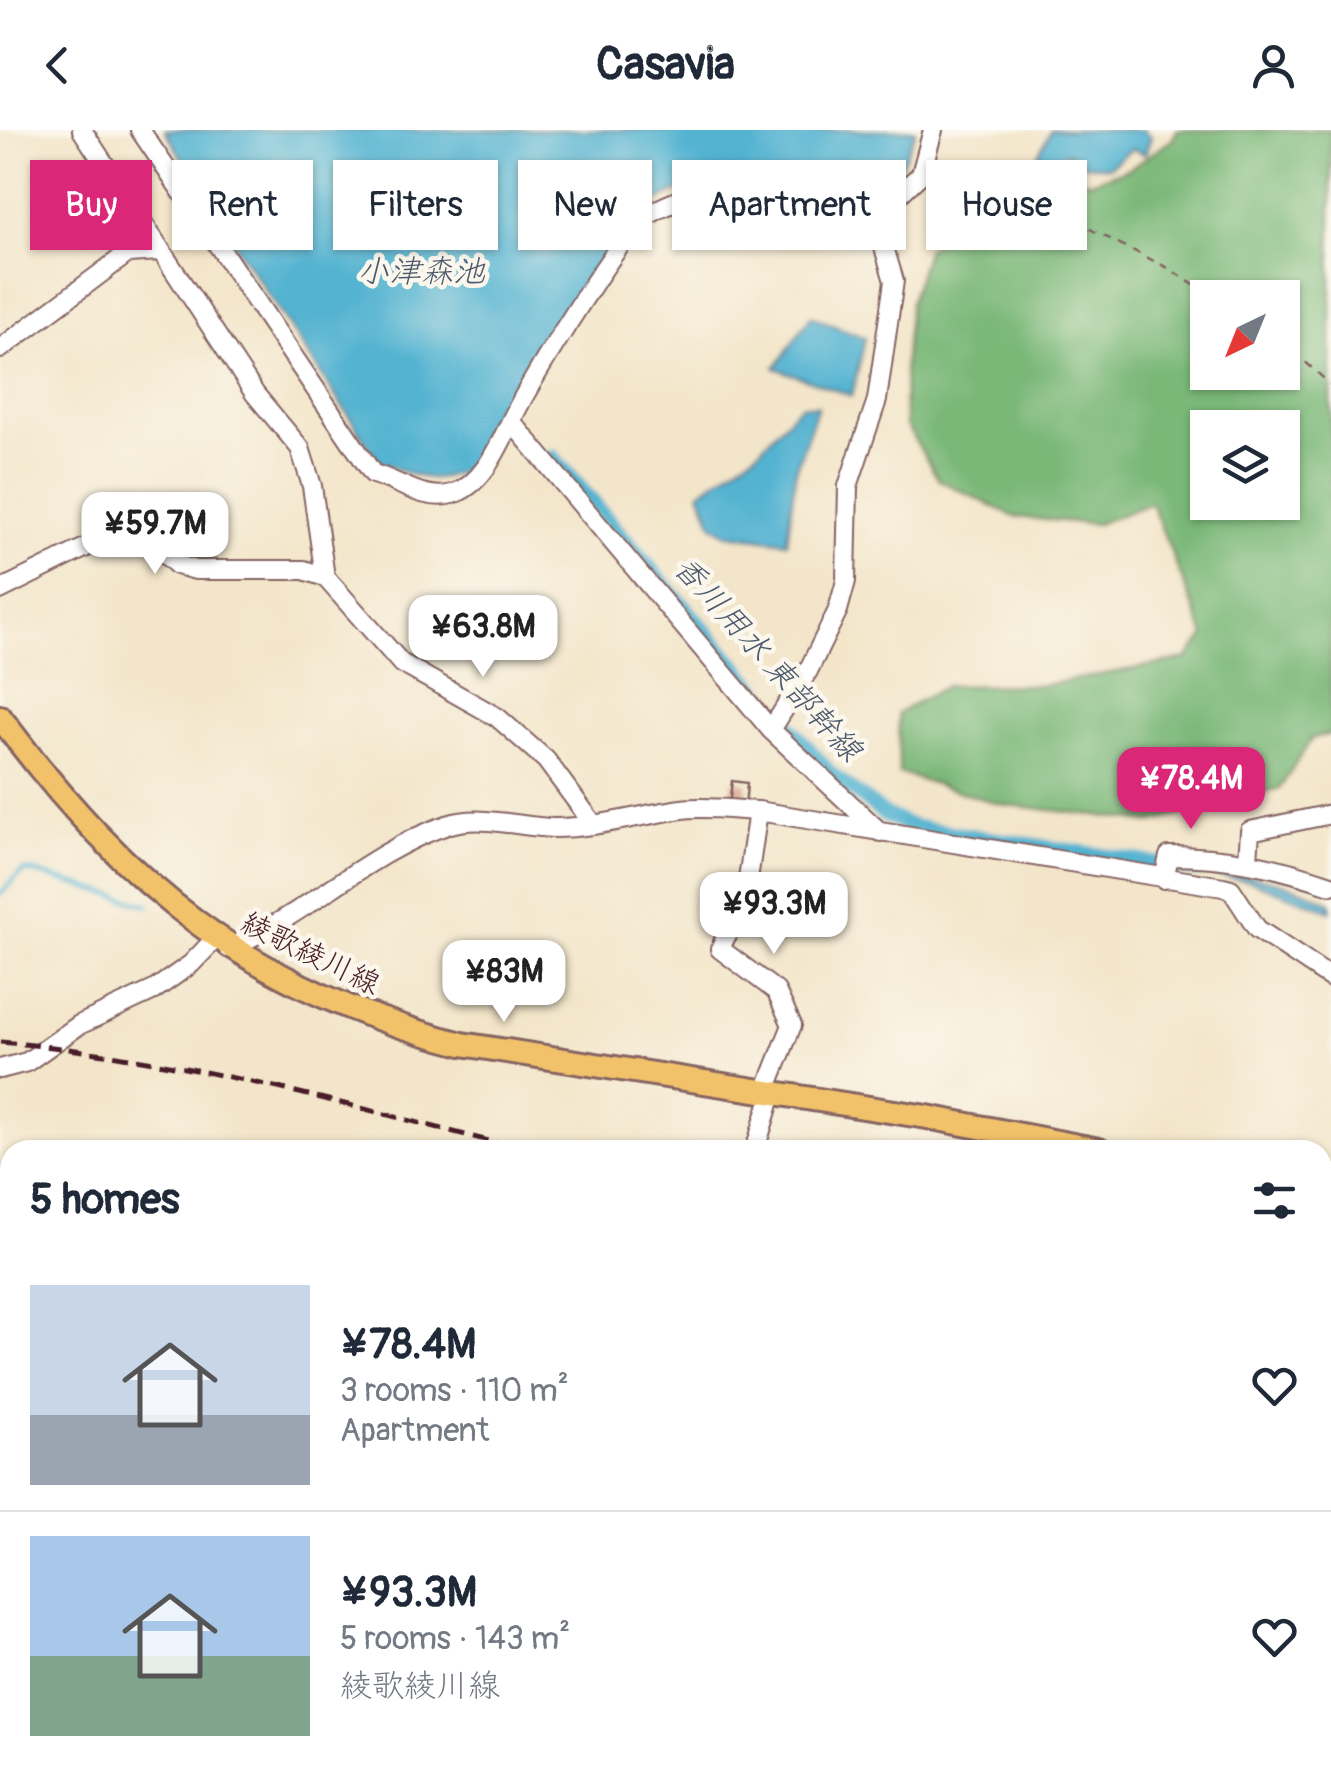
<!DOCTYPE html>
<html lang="en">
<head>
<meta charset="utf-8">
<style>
  :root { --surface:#fff; --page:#f2f2f3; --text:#1f2937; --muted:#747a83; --line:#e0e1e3; --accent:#db2777 }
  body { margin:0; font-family:Pangolin,"Klee One",sans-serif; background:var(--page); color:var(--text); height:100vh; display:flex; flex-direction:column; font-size:38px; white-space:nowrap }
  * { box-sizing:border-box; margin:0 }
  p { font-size:32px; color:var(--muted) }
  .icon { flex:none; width:55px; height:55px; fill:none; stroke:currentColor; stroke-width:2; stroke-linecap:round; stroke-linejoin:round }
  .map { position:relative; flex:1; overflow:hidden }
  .panel { position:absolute; left:0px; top:1010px; width:1332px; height:642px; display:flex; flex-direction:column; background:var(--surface); border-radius:30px 30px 0 0; box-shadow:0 2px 8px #0004 }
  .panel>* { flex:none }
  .guide { position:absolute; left:30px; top:30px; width:1272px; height:90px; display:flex; gap:20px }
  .needle { width:65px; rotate:223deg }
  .tools { position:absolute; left:1190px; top:150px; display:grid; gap:20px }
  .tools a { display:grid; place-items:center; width:110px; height:110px; border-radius:0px; background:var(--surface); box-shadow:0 2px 8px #0004; font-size:50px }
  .price { position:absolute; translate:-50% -85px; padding:0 22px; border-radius:20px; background:#fff; color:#222; font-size:32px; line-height:65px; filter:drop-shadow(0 2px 5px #0008) }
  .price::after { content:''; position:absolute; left:50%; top:60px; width:30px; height:22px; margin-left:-15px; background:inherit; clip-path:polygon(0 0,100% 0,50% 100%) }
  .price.current { background:var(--accent); color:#fff }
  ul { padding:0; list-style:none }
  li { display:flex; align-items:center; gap:30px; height:250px; padding:0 30px }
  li+li { border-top:2px solid var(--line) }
  li span { display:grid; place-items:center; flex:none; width:280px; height:200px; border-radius:0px; color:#555 }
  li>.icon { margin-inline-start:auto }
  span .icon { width:120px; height:120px; fill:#fffc; stroke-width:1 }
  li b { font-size:42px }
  h2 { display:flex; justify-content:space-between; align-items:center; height:120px; padding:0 30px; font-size:42px }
  .chip { padding:0 35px; border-radius:0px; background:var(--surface); box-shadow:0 2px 8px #0004; font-size:35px; line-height:90px }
  .chip.current { background:var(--accent); color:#fff }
  header { display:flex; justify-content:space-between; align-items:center; height:130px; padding:0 30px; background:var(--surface); font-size:45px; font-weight:700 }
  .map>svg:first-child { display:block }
</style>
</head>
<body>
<header><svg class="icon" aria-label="back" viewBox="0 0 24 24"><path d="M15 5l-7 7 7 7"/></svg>Casavia<svg class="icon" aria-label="person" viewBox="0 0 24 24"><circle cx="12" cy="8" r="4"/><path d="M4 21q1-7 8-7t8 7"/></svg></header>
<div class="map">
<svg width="1331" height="1652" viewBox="0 0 1331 1652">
  <rect width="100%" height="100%" fill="#fbf7ec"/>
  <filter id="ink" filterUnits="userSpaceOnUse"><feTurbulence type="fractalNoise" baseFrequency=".01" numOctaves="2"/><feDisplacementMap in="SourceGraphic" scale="20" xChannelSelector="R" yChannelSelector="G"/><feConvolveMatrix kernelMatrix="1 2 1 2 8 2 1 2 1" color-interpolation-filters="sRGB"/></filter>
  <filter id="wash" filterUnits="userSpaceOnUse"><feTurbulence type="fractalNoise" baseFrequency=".0048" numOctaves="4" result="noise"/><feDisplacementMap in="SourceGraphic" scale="40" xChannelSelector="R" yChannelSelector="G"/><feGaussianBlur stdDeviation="2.25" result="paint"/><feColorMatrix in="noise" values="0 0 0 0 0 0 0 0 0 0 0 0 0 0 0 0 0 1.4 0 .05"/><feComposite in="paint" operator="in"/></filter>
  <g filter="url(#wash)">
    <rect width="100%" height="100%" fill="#f3e5c9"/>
    <!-- green -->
    <path fill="#99d78d" stroke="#727b5c" stroke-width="2.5" d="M 0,1190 L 10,1194 L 10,1292 L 5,1303 L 10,1307 L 10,1380 L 0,1378 Z"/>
    <!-- forest -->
    <path fill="#7ab878" stroke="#626c52" stroke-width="2.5" fill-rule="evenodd" d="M 1177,0 L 1331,0 L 1331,604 L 1312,608 L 1280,658 L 1152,692 L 1000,674 L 899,643 L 898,583 L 946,556 L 1045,555 L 1187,529 L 1205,505 L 1151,373 L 1097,394 L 1015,387 L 939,350 L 905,294 L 904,234 L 910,172 L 927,118 L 957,103 L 962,76 L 949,66 L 1037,35 L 1090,52 L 1130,38 L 1172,10 ZM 1208,168 L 1282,168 L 1282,242 L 1208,242 ZM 1208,298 L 1282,298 L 1282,372 L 1208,372 Z"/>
    <!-- water -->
    <path fill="#52b3d1" stroke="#4e697e" stroke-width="2.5" d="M 165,0 L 916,0 L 899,40 L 881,50 L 858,53 L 801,45 L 745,45 L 696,53 L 650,74 L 572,169 L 475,332 C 441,359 414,348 378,330 L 219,91 Z
      M 1051,0 L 1143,0 L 1151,7 L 1145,24 L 1132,19 L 1109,37 L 1076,33 L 1068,22 L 1049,34 L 1036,29 Z
      M 811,186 L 865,208 L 852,266 L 775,238 Z
      M 801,275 L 818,276 L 796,338 L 787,412 L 727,404 L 713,395 L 700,362 L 758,321 Z
      M 1178,735 C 1230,742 1284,747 1331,773 L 1331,781 L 1251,751 L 1178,740 Z"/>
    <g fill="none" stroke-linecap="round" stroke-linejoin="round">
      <!-- stream -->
      <path stroke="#52b3d1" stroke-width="5" d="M 0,764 L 22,742 L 29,741 L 148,775
        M 1322,1590 L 1331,1569
        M 1296,1652 L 1302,1642"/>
      <!-- canal -->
      <path stroke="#52b3d1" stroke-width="15" d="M 553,327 L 831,644 L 885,685 L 913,697 L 1198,740"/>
    </g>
    <g id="blocks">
      <!-- building -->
      <path fill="#d39988" d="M 732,651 L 747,653 L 745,678 L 729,676 Z
        M 10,1629 L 10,1642 L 138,1642 L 133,1652 L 21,1652 L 4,1641 Z"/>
    </g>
  </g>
  <g filter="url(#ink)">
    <use href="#blocks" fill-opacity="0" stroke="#856462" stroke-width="2.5"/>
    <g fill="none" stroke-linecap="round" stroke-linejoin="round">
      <defs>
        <path id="minor" d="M 82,0 L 255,264 L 300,318 L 312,356 L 325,447
          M 140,0 L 373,344 C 398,350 424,372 452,364 C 485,355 501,310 515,283 C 531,251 622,102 645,87 C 684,62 732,56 776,60 C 809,63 851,60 878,82
          M 0,219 L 128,123 L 160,121
          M 511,291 L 771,600 L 880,702
          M 0,460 L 131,395 L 177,435 L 196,440 L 304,440 L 325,447 L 401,533 L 497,587 L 546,630 L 594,695
          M 771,600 L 808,541 L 838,480 L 846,451 L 848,356 L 877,270 L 894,151 L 875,87 L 921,44 L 933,0
          M 758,681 L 746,763 L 720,819 L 776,861 L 792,895 L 765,963
          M 1248,730 L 1250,701 L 1331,684
          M 1164,749 L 1169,726 C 1227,726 1276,736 1331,755
          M 228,818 C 306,786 367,722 447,695 C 481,684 519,697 553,698 C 597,698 639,685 682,679 C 706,676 733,680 758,681 L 1223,757 L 1231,759 L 1257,799 L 1331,848
          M 0,939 L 27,932 L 79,895 L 154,860 L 191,834 L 215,809
          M 755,1020 L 772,964
          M 0,1179 L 10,1183
          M 1322,1475 L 1331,1465
          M 434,1642 L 444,1652
          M 1170,1652 L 1178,1642"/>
        <path id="major" d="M 0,587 C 128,759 252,860 462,914 L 927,987 L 1099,1020
          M 1322,1079 L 1331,1082
          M 0,1493 L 10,1493
          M 1322,1638 L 1331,1639
          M 901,1642 L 915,1652"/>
        <path id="highway" d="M 1322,1207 L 1331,1199
          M 971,1652 L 974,1642"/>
      </defs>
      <!-- minor casing -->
      <use href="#minor" stroke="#856462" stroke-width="22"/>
      <!-- major casing -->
      <use href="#major" stroke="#856462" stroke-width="28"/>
      <!-- highway casing -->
      <use href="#highway" stroke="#856462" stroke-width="32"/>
      <!-- path -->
      <path stroke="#856462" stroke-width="2.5" stroke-dasharray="8 8" stroke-linecap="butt" d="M 937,41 L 1001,32 L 1062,85 L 1168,138 L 1214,168
        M 1282,211 L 1331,255"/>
      <!-- minor -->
      <use href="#minor" stroke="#fff" stroke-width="18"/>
      <!-- major -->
      <use href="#major" stroke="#f2c26a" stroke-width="22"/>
      <!-- highway -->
      <use href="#highway" stroke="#f2c26a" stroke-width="28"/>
      <!-- rail -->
      <path stroke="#4a1f2b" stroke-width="5" stroke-dasharray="15 8" stroke-linecap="butt" d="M 0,912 C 179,926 351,976 524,1020
        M 1322,1224 L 1331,1226"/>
    </g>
  </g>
  <g text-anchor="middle" stroke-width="9" stroke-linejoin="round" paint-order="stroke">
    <!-- street labels -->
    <g font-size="30" fill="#4a1f2b" stroke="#fbf7ec">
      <text transform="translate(311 823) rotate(26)" y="10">綾歌綾川線</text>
    </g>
    <!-- water labels -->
    <g font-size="32" font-style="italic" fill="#4d5a6d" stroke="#fbf7ec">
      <text x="421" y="152">小津森池</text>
      <text transform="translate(768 528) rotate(48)" y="11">香川用水 東部幹線</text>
    </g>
  </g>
</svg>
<div class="tools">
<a><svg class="needle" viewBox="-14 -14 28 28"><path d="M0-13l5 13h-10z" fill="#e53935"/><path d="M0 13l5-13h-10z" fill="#747a83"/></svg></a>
<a><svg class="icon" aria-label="layers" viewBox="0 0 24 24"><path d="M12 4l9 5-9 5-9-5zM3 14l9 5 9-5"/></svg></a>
</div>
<b class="price" style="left:155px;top:447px">¥59.7M</b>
<b class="price" style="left:483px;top:550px">¥63.8M</b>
<b class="price current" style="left:1191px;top:702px">¥78.4M</b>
<b class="price" style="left:774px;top:827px">¥93.3M</b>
<b class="price" style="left:504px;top:895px">¥83M</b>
<div class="guide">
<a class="chip current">Buy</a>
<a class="chip">Rent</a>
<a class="chip">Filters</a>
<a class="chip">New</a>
<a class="chip">Apartment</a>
<a class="chip">House</a>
</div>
<section class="panel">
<h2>5 homes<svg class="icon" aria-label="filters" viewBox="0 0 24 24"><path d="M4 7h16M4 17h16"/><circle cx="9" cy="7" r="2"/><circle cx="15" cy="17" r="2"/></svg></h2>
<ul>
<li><span style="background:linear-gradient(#c9d6e8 65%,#9aa5b1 0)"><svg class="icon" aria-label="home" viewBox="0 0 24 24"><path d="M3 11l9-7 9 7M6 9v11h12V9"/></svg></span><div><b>¥78.4M</b><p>3 rooms · 110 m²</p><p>Apartment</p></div><svg class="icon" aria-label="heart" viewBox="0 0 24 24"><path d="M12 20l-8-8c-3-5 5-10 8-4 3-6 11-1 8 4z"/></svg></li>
<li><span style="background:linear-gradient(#a9c7e8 60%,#7fa58c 0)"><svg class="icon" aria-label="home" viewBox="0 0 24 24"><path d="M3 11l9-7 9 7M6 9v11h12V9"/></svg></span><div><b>¥93.3M</b><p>5 rooms · 143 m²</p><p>綾歌綾川線</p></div><svg class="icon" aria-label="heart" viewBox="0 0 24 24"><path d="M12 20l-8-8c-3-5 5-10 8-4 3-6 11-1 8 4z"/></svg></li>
</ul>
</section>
</div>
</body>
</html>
